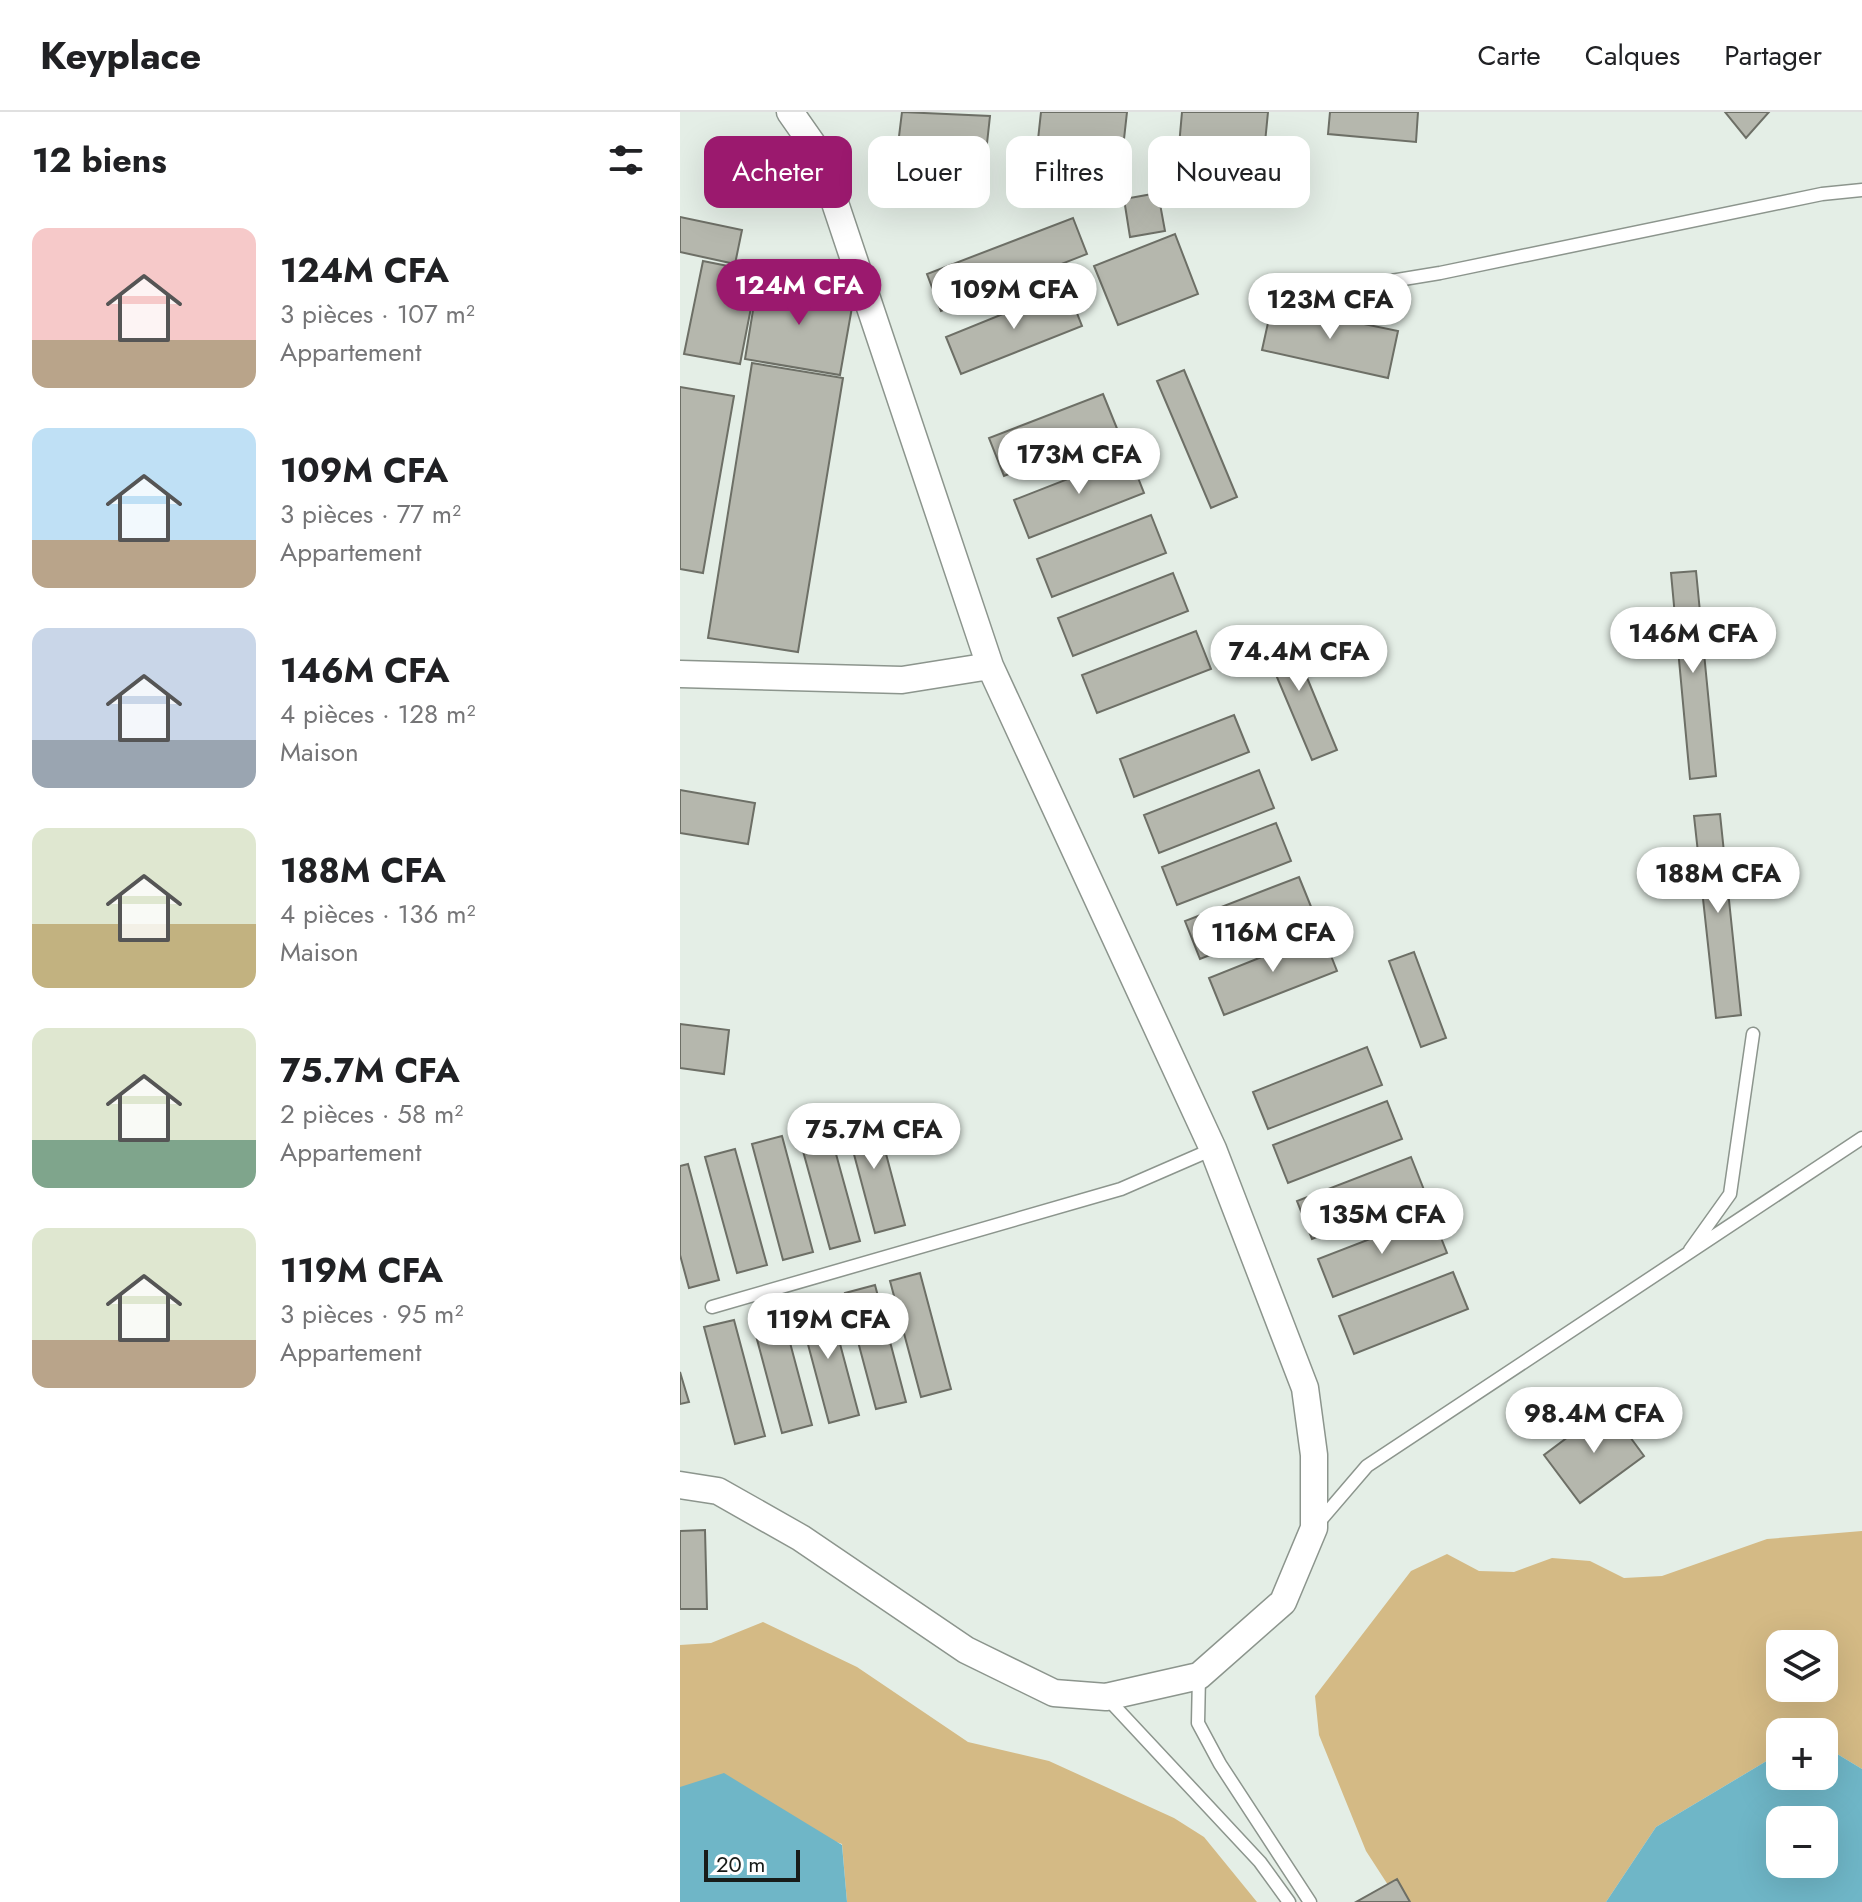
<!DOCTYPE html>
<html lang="fr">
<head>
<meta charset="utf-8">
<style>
  :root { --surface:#fff; --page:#f2f2f2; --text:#202124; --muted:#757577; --line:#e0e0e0; --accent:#9b196e }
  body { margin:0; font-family:Jost,sans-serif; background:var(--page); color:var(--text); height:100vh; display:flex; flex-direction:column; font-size:30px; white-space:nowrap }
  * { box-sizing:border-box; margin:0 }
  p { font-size:26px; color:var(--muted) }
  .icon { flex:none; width:44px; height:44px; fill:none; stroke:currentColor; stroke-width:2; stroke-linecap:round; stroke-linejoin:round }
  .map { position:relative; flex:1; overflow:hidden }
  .side { display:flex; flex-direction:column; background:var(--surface); width:680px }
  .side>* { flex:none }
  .hud { position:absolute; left:24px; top:24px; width:760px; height:72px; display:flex; gap:16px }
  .fabs { position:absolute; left:1086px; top:1518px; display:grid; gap:16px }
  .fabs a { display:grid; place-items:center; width:72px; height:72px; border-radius:16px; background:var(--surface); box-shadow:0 8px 32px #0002; font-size:40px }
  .scale { position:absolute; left:24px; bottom:20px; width:96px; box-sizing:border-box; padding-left:8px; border:4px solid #181c19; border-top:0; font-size:22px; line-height:28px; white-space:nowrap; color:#181c19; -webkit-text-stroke:6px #fff; paint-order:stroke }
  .price { position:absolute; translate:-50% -68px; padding:0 18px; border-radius:28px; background:#fff; color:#222; font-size:26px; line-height:52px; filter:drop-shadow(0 2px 4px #0008) }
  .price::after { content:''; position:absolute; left:50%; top:48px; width:24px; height:18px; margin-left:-12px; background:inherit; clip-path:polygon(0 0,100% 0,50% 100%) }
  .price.selected { background:var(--accent); color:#fff }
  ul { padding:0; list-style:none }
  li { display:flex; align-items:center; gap:24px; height:200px; padding:0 32px }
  li span { display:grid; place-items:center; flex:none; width:224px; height:160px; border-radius:16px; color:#555 }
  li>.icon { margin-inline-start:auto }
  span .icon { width:96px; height:96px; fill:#fffc; stroke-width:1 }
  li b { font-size:34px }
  h2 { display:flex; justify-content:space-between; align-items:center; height:96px; padding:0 32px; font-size:34px }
  .tag { padding:0 28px; border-radius:16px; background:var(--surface); box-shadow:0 8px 32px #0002; font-size:28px; line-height:72px }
  .tag.selected { background:var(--accent); color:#fff }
  header { display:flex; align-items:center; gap:48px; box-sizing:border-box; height:112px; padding:0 40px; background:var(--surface); border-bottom:2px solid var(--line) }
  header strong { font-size:38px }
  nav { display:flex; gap:44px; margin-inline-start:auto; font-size:28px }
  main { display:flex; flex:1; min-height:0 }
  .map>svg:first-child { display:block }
</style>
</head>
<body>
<header>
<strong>Keyplace</strong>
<nav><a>Carte</a><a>Calques</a><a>Partager</a></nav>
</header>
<main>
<section class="side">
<h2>12 biens<svg class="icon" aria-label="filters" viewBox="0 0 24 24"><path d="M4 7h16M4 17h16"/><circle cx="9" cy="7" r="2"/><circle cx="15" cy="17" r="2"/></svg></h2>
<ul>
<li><span style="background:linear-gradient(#f6c9c9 70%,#b9a48a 0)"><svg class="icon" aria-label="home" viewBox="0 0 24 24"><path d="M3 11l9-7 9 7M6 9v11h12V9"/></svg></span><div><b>124M CFA</b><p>3 pièces · 107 m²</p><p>Appartement</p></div></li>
<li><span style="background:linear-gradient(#bfe0f5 70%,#b9a48a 0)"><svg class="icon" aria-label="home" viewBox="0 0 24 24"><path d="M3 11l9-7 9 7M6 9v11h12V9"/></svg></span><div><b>109M CFA</b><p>3 pièces · 77 m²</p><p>Appartement</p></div></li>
<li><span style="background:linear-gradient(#c9d6e8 70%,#9aa5b1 0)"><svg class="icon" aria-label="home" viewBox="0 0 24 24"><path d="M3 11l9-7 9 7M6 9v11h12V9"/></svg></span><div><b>146M CFA</b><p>4 pièces · 128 m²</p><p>Maison</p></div></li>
<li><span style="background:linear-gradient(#dfe7d0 60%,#c2b280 0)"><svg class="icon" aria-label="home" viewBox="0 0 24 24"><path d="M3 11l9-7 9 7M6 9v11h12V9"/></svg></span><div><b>188M CFA</b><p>4 pièces · 136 m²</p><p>Maison</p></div></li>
<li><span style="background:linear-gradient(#dfe7d0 70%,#7fa58c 0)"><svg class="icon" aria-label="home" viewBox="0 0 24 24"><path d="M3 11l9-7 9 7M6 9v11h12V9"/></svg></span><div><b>75.7M CFA</b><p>2 pièces · 58 m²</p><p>Appartement</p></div></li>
<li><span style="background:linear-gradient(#dfe7d0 70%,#b9a48a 0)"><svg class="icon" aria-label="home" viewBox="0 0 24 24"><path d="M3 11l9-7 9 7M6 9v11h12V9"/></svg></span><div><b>119M CFA</b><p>3 pièces · 95 m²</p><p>Appartement</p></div></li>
</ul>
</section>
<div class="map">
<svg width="1182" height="1790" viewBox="0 0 1182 1790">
  <rect width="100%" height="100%" fill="#e4eee6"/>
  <!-- forest -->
  <path fill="#d4ba85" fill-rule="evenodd" d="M 1182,1419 L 1182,1657 L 1144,1634 L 1144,1620 L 1100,1620 L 1100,1641 L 976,1715 L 926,1790 L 731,1790 L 708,1773 L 686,1739 L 639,1623 L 635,1584 L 731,1459 L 767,1442 L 799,1459 L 834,1460 L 872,1446 L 910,1449 L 944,1466 L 982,1464 L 1087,1427 ZM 1100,1532 L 1144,1532 L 1144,1576 L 1100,1576 Z
    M 83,1510 L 177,1555 L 288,1630 L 369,1649 L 494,1706 L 524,1725 L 577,1790 L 167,1790 L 162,1732 L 0,1675 L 0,1533 L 31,1531 Z"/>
  <!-- water -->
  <path fill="#6fb6c7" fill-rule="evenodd" d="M 1144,1634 L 1182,1657 L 1182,1790 L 926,1790 L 976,1715 L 1100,1641 L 1100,1664 L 1144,1664 ZM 1100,1708 L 1144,1708 L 1144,1752 L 1100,1752 Z
    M 44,1661 L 162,1733 L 167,1790 L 0,1790 L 0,1675 Z"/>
  <!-- building -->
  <path fill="#b5b7ad" stroke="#6d6f66" stroke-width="2" d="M 222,0 L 310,4 L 303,68 L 215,57 Z
    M 361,0 L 447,0 L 441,54 L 356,46 Z
    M 502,0 L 588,0 L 584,41 L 499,34 Z
    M 650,0 L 738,0 L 736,30 L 648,22 Z
    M 1045,0 L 1089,0 L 1066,26 Z
    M 478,81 L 485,119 L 450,125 L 444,87 Z
    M 0,105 L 62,118 L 55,152 L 0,140 Z
    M 393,106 L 407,142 L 261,199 L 247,162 Z
    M 495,122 L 518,182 L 438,213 L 414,154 Z
    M 23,149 L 78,160 L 60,252 L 4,242 Z
    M 78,168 L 174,184 L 160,263 L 65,247 Z
    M 387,176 L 402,214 L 281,262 L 266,225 Z
    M 592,193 L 718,219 L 708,266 L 582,238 Z
    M 72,251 L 163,266 L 118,540 L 28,526 Z
    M 504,258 L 557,385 L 531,396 L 477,269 Z
    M 0,275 L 54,284 L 23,461 L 0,457 Z
    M 423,282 L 438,319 L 324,364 L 309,326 Z
    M 449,343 L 464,381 L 349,426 L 334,388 Z
    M 471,403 L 486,441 L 372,485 L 357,447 Z
    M 1016,459 L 1036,664 L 1010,667 L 991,461 Z
    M 493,461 L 508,499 L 393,544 L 378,506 Z
    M 606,515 L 657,638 L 632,648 L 580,525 Z
    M 516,519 L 531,557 L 417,601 L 402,563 Z
    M 554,603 L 569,640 L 454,685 L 440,647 Z
    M 579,658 L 594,696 L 479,741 L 464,703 Z
    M 0,678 L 75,691 L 68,732 L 0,721 Z
    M 1040,702 L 1061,903 L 1036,906 L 1014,704 Z
    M 596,711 L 611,749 L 497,793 L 482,755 Z
    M 619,765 L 634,802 L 520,847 L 505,809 Z
    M 642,821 L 657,859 L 544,903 L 529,866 Z
    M 734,840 L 766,926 L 741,935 L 709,849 Z
    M 0,912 L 49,918 L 44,962 L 0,956 Z
    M 687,935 L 702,973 L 588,1017 L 573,980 Z
    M 707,989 L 722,1027 L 608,1071 L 593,1033 Z
    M 194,997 L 225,1113 L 195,1121 L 164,1005 Z
    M 148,1013 L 180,1129 L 150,1137 L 118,1021 Z
    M 102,1024 L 133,1140 L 103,1148 L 72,1032 Z
    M 55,1037 L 87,1153 L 57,1161 L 25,1045 Z
    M 731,1045 L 746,1083 L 632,1127 L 617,1089 Z
    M 8,1052 L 39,1168 L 9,1176 L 0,1143 L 0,1054 Z
    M 752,1103 L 767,1141 L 653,1185 L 638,1147 Z
    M 773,1160 L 788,1197 L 674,1242 L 659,1204 Z
    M 240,1161 L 271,1277 L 241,1285 L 210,1169 Z
    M 195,1173 L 226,1290 L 196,1297 L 165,1181 Z
    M 148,1187 L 179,1303 L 149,1311 L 118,1195 Z
    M 101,1197 L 132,1313 L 102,1321 L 71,1205 Z
    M 54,1208 L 85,1324 L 55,1332 L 24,1215 Z
    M 0,1260 L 9,1290 L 0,1292 Z
    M 928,1295 L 964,1344 L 900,1391 L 864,1343 Z
    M 25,1418 L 27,1497 L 0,1497 L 0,1419 Z
    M 717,1767 L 730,1790 L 676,1790 Z"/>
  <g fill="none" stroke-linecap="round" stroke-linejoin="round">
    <defs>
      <path id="service" d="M 646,172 L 705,170 L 760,161 L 1142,82 L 1182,78
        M 1010,1138 L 1050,1082 L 1073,922
        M 32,1195 L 441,1077 L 533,1037
        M 639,1410 L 687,1354 L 1182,1026
        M 519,1564 L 518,1611 L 540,1652 L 630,1790
        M 426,1585 L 580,1750 L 609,1790"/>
      <path id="minor" d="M 0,562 L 222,568 L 310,554
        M 0,1373 L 38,1379 L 121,1426 L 286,1538 L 374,1581 L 426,1585 L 519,1564 L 603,1490 L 634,1416 L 634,1343 L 625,1276 L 533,1037 L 310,554 L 138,40 L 110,0"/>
    </defs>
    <!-- service casing -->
    <use href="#service" stroke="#8c958d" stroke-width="15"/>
    <!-- minor casing -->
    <use href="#minor" stroke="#8c958d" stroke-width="29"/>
    <!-- service -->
    <use href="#service" stroke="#fff" stroke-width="12"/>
    <!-- minor -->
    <use href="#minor" stroke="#fff" stroke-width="26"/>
  </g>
</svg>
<div class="fabs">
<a><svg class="icon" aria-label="layers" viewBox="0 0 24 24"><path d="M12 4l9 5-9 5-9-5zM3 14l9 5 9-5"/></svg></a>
<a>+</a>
<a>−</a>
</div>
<div class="scale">20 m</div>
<b class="price selected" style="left:119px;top:215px">124M CFA</b>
<b class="price" style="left:334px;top:219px">109M CFA</b>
<b class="price" style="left:650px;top:229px">123M CFA</b>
<b class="price" style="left:399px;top:384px">173M CFA</b>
<b class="price" style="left:1013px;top:563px">146M CFA</b>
<b class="price" style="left:619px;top:581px">74.4M CFA</b>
<b class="price" style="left:1038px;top:803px">188M CFA</b>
<b class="price" style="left:593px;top:862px">116M CFA</b>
<b class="price" style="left:194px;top:1059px">75.7M CFA</b>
<b class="price" style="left:702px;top:1144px">135M CFA</b>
<b class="price" style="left:148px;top:1249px">119M CFA</b>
<b class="price" style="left:914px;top:1343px">98.4M CFA</b>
<div class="hud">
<a class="tag selected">Acheter</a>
<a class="tag">Louer</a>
<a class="tag">Filtres</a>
<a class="tag">Nouveau</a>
</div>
</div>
</main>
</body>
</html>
